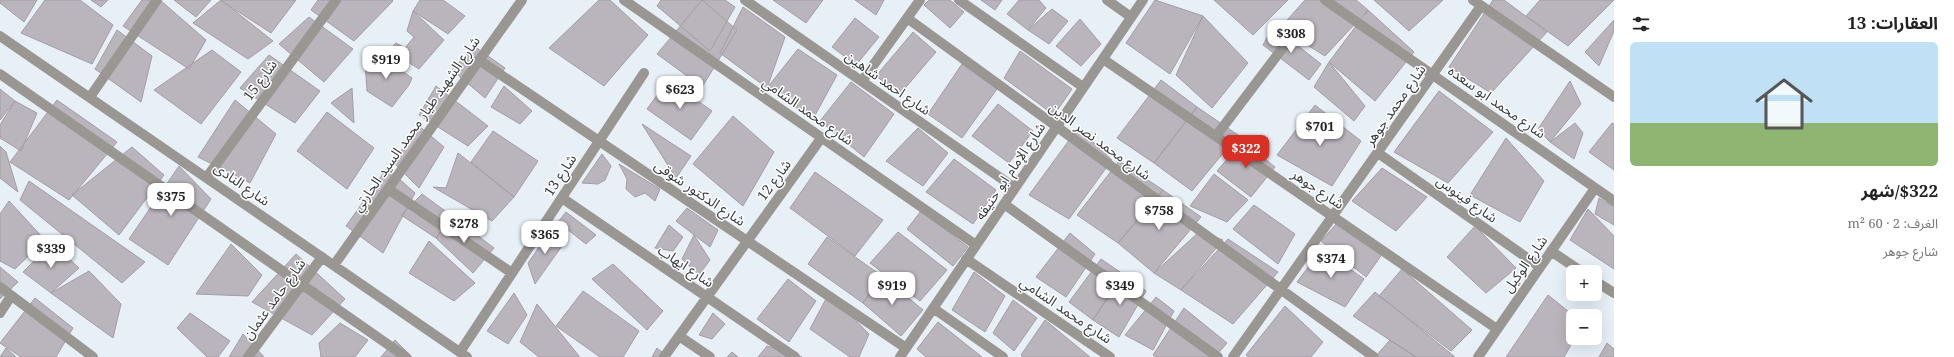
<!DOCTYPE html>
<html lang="ar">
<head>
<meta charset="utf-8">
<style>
  :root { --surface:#fff; --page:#f2f2f2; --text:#222; --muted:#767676; --accent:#d93025 }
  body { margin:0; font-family:"Noto Serif","Noto Sans Arabic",serif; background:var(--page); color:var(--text); direction:rtl; height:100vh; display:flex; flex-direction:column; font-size:15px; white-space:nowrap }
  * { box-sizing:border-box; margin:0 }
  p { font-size:13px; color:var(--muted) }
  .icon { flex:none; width:22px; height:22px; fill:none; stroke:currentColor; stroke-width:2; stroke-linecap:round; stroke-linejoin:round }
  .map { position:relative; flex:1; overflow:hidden; direction:ltr }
  .side { display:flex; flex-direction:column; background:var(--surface); width:340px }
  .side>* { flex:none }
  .buttons { position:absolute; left:1566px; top:265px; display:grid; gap:8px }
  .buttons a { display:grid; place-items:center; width:36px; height:36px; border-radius:6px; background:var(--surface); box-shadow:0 4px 16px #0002; font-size:20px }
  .price { position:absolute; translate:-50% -34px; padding:0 9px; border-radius:8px; background:#fff; color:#222; font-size:13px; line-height:26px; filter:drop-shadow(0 1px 2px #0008) }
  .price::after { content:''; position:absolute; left:50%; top:24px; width:12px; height:9px; margin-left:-6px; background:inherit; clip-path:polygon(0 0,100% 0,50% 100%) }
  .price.on { background:var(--accent); color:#fff }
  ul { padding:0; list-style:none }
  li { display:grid; align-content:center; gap:8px; height:212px; padding:0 16px }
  li span { display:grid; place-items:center; height:124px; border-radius:6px; color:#555 }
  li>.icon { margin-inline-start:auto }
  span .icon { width:72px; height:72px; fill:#fffc; stroke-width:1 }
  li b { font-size:17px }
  h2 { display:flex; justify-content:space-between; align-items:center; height:48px; padding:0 16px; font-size:17px }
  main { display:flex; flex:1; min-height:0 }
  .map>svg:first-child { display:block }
</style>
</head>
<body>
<main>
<section class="side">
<h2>العقارات: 13<svg class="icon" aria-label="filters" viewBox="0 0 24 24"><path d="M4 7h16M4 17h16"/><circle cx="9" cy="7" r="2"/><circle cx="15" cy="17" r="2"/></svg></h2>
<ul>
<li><span style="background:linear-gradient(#bfe0f5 65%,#8fb573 0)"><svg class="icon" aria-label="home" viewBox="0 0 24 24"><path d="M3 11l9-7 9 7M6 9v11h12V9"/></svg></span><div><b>$322/شهر</b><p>الغرف: 2 · 60 m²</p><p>شارع جوهر</p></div></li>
</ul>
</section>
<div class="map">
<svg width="1614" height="357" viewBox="0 0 1614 357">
  <rect width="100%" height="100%" fill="#e7eff7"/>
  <!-- building -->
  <path fill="#bab4bc" stroke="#a39da6" d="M 0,0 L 37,0 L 24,22 L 0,3 Z
    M 45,0 L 80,0 L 113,25 L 92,64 L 21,33 Z
    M 91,0 L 108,0 L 101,7 Z
    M 142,0 L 160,0 L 206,40 L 189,69 L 123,26 Z
    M 174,0 L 211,0 L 196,17 Z
    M 220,0 L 296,0 L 271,33 Z
    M 221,0 L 273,41 L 248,59 L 193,23 Z
    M 318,0 L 392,0 L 393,1 L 354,41 L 311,10 Z
    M 420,0 L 443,0 L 465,16 L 448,34 L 413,11 Z
    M 599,0 L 610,0 L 648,35 L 604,86 L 549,48 Z
    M 661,0 L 725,0 L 735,7 L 710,51 L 657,6 Z
    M 702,0 L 737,30 L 702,87 L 657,54 Z
    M 773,0 L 823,0 L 806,23 Z
    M 855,0 L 884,0 L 876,15 Z
    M 929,0 L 950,0 L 964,12 L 950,28 L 924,5 Z
    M 981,0 L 1002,0 L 995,10 Z
    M 1019,0 L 1039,0 L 1046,8 L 1028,30 L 1007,14 Z
    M 1155,0 L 1203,16 L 1170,74 L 1126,43 Z
    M 1214,0 L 1288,0 L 1253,35 Z
    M 1305,0 L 1356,0 L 1368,10 L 1325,56 L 1280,28 Z
    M 1374,0 L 1443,0 L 1409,31 Z
    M 1493,0 L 1504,0 L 1547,32 L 1491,93 L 1449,67 Z
    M 1540,0 L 1614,0 L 1568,46 L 1526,16 Z
    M 743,7 L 785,37 L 767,88 L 720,53 Z
    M 1052,9 L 1068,21 L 1049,44 L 1028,30 Z
    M 1368,10 L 1414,52 L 1375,101 L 1329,62 Z
    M 413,11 L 444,40 L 419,69 L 389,50 L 396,43 L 405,48 L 414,37 L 407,31 Z
    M 1203,16 L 1248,63 L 1212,108 L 1176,75 Z
    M 309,17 L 353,49 L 324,82 L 279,44 Z
    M 855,18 L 879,37 L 856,65 L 832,47 Z
    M 1080,19 L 1101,44 L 1081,66 L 1056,46 Z
    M 1614,20 L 1614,31 L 1599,66 L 1585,52 Z
    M 1273,26 L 1321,64 L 1309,80 L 1263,45 Z
    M 117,30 L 152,56 L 141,102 L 95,69 Z
    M 913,32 L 936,52 L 900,94 L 876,76 Z
    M 474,46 L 505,68 L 485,98 L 452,70 Z
    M 798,49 L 837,75 L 813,119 L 767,88 Z
    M 212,50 L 241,72 L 201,124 L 154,90 Z
    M 1020,51 L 1072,89 L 1054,115 L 1004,78 Z
    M 379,53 L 380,65 L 385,59 L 412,78 L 409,85 L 392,107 L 367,91 L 365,61 Z
    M 269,55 L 320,91 L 295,123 L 240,88 Z
    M 1329,62 L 1365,106 L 1354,121 L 1314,87 Z
    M 962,64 L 997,89 L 962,138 L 928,114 Z
    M 668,80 L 712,111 L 691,140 L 647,109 Z
    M 1161,80 L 1197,107 L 1154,163 L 1117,138 Z
    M 1570,81 L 1581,104 L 1550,142 L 1538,129 Z
    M 851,82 L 894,114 L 864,157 L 820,121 Z
    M 436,86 L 488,126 L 468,146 L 419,115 Z
    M 504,86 L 532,111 L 520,124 L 491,107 Z
    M 352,88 L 354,123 L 331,103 Z
    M 0,89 L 15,101 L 0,120 Z
    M 1439,91 L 1493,132 L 1448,183 L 1394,152 Z
    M 57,100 L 117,142 L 69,200 L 10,162 Z
    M 235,100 L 276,134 L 250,183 L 198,157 Z
    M 15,101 L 37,113 L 21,151 L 0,138 L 0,125 Z
    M 998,104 L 1033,131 L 1009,163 L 972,136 Z
    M 1315,105 L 1361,141 L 1332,186 L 1277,155 Z
    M 1197,107 L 1238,135 L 1192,191 L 1154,163 Z
    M 327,112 L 374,148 L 347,189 L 297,151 Z
    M 733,116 L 774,152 L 743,206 L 693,164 Z
    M 1575,123 L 1583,133 L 1574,159 L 1550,142 Z
    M 1612,123 L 1614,124 L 1614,170 L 1589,152 Z
    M 642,124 L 691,156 L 676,178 Z
    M 419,126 L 444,147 L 419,188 L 393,162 Z
    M 918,128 L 948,153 L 923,186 L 886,161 Z
    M 1078,128 L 1112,160 L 1069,219 L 1029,195 Z
    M 493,131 L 538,161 L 514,197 L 471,162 Z
    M 1506,138 L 1544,181 L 1520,222 L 1470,195 Z
    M 1243,141 L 1275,167 L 1251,197 L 1217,171 Z
    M 0,146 L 6,152 L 18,192 L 0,178 Z
    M 132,147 L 164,175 L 119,235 L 72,195 Z
    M 458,153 L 514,197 L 492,221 L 433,187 L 446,188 Z
    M 602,154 L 611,166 L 605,180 L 598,184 L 582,183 Z
    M 954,159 L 996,190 L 973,224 L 926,192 Z
    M 1119,161 L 1163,190 L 1118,243 L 1077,215 Z
    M 619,164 L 660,189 L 655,201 L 645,193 L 635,197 L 626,189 L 627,179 Z
    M 179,166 L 211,199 L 168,265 L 129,239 Z
    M 387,168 L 415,193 L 383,253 L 346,226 Z
    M 1382,168 L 1427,197 L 1396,231 L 1352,201 Z
    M 815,172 L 883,220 L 855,256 L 790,208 Z
    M 1214,174 L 1248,200 L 1227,222 L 1190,206 Z
    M 29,181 L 145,262 L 122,283 L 20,200 Z
    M 1163,190 L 1201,217 L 1154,273 L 1118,243 Z
    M 422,194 L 452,216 L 436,238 L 401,215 Z
    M 1599,198 L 1614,207 L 1614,225 L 1595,214 Z
    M 9,201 L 45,240 L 15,269 L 0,261 L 0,214 Z
    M 1254,205 L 1295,234 L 1278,264 L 1233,229 Z
    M 687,208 L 718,230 L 710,247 L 676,221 Z
    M 1588,209 L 1614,236 L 1614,269 L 1570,240 Z
    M 921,211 L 968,247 L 953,266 L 907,229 Z
    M 566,212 L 596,235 L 586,244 L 558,222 Z
    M 452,216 L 494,248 L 473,273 L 436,238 Z
    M 1338,222 L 1383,253 L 1366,277 L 1321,241 Z
    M 669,225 L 683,237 L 673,251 L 655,248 Z
    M 1475,226 L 1516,268 L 1486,293 L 1447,257 Z
    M 551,230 L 564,243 L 535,284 L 528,263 Z
    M 1200,231 L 1223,240 L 1181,290 L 1154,273 Z
    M 898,232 L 947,270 L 920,301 L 870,263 Z
    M 1070,233 L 1095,254 L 1066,297 L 1036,277 Z
    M 694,235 L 710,260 L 699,275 L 682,259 Z
    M 827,237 L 882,276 L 863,303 L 808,264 Z
    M 1228,239 L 1278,272 L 1233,324 L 1181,290 Z
    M 429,241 L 475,283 L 454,301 L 409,273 Z
    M 52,243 L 79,268 L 51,293 L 23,272 Z
    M 231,244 L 262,275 L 248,296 L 196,294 Z
    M 1322,249 L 1364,279 L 1345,307 L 1297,282 Z
    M 296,254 L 345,299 L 312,335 L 252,302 Z
    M 1101,259 L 1123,274 L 1093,320 L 1069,302 Z
    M 613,264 L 663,311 L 647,330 L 592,279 Z
    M 0,267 L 18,282 L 0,299 Z
    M 1402,269 L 1472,330 L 1451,351 L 1379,296 Z
    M 89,271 L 121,304 L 113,338 L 51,293 Z
    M 974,272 L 1005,296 L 985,332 L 952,310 Z
    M 1123,274 L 1146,291 L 1119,337 L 1093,320 Z
    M 882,276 L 923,310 L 901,336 L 863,303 Z
    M 788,279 L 816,301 L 789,342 L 757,319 Z
    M 583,291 L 639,331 L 623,357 L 600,357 L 556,326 Z
    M 1375,292 L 1455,357 L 1416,357 L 1353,316 Z
    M 514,293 L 527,315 L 508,344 L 487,331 Z
    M 829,293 L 869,334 L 859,357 L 850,357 L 810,329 Z
    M 1548,295 L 1574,316 L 1573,338 L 1575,338 L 1564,357 L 1506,357 Z
    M 1156,297 L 1174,311 L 1153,350 L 1125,335 Z
    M 35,298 L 73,328 L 56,357 L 21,357 L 0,343 Z
    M 1013,300 L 1037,318 L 1014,351 L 993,333 Z
    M 537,304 L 579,356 L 578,357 L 539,357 L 520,342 Z
    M 1285,306 L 1323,342 L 1311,357 L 1249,357 L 1246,355 Z
    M 1184,308 L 1227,343 L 1215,357 L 1156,357 L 1153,355 Z
    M 190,313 L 230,341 L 218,357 L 207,357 L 177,328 Z
    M 713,313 L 725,324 L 712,339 L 699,335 Z
    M 1045,320 L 1090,357 L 1023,357 L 1021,355 Z
    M 938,322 L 982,357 L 926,357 L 917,349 Z
    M 340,323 L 368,340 L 355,357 L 321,357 L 319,343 Z
    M 243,334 L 264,357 L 229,357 Z
    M 395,340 L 412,357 L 381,357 Z
    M 1390,340 L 1416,357 L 1375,357 Z
    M 1607,343 L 1614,349 L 1614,357 L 1599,357 Z
    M 767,346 L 802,357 L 758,357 Z
    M 6,348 L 16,357 L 0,357 Z
    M 657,348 L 668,357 L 652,357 Z
    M 732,352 L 738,357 L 727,357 Z"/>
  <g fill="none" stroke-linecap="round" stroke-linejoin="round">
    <!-- minor -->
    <path stroke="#9a9793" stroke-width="10" d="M 624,0 L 976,245
      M 745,0 L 1015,188
      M 959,0 L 1083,87
      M 1107,0 L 1131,17
      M 1325,0 L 1614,201
      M 1473,0 L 1614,97
      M 907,18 L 1374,357
      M 0,36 L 467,357
      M 1103,59 L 1497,329
      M 479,60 L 906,348
      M 0,74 L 406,357
      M 862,81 L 920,0
      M 90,97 L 157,0
      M 1216,136 L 1294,33
      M 1378,153 L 1540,267
      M 207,177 L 336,0
      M 388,189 L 512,273
      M 562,198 L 795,357
      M 1004,204 L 1218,357
      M 1551,251 L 1582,272
      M 966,259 L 1110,357
      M 334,265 L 522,0
      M 1595,281 L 1614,293
      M 0,287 L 93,357
      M 933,308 L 1003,357
      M 0,313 L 11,296
      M 679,336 L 710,357
      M 460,352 L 644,73
      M 248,357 L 322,257
      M 664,357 L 822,137
      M 900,357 L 1143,0
      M 1233,357 L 1481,6
      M 1478,357 L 1595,188"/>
  </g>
  <g text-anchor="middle" stroke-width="3" stroke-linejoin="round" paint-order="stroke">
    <!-- street labels -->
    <g font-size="14" fill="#373b3e" stroke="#fff">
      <text transform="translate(260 80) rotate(-54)" y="5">شارع 15</text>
      <text transform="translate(888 83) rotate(35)" y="5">شارع احمد شاهين</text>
      <text transform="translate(1497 102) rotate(35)" y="5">شارع محمد ابو سعده</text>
      <text transform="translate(1395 105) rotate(-55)" y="5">شارع محمد جوهر</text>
      <text transform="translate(808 111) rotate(35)" y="5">شارع محمد الشامي</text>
      <text transform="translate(416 124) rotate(-55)" y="5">شارع الشهيد طيار محمد السيد الحارتي</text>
      <text transform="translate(1100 141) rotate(36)" y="5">شارع محمد نصر الدين</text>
      <text transform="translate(1010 171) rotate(-56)" y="5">شارع الإمام ابو حنيفه</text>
      <text transform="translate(560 175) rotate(-57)" y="5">شارع 13</text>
      <text transform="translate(774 180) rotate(-54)" y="5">شارع 12</text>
      <text transform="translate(242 184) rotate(35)" y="5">شارع النادى</text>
      <text transform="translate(1318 189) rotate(34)" y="5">شارع جوهر</text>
      <text transform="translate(700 193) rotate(34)" y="5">شارع الدكتور شوقى</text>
      <text transform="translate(1467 199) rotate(35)" y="5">شارع فينوس</text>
      <text transform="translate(1525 264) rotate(-55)" y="5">شارع الوكيل</text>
      <text transform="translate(686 266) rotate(34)" y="5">شارع ايهاب</text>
      <text transform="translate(274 299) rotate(-54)" y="5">شارع حامد عثمان</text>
      <text transform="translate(1066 310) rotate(34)" y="5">شارع محمد الشامي</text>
    </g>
  </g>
</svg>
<div class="buttons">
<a>+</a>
<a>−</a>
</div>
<b class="price" style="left:1291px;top:54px">$308</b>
<b class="price" style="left:386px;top:80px">$919</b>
<b class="price" style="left:680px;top:110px">$623</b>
<b class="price" style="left:1320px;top:147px">$701</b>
<b class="price on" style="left:1246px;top:169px">$322</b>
<b class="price" style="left:171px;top:217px">$375</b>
<b class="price" style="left:1159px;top:231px">$758</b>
<b class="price" style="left:464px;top:244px">$278</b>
<b class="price" style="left:545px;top:255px">$365</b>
<b class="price" style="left:51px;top:269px">$339</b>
<b class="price" style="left:1331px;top:279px">$374</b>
<b class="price" style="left:892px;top:306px">$919</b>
<b class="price" style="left:1120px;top:306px">$349</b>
</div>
</main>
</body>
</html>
